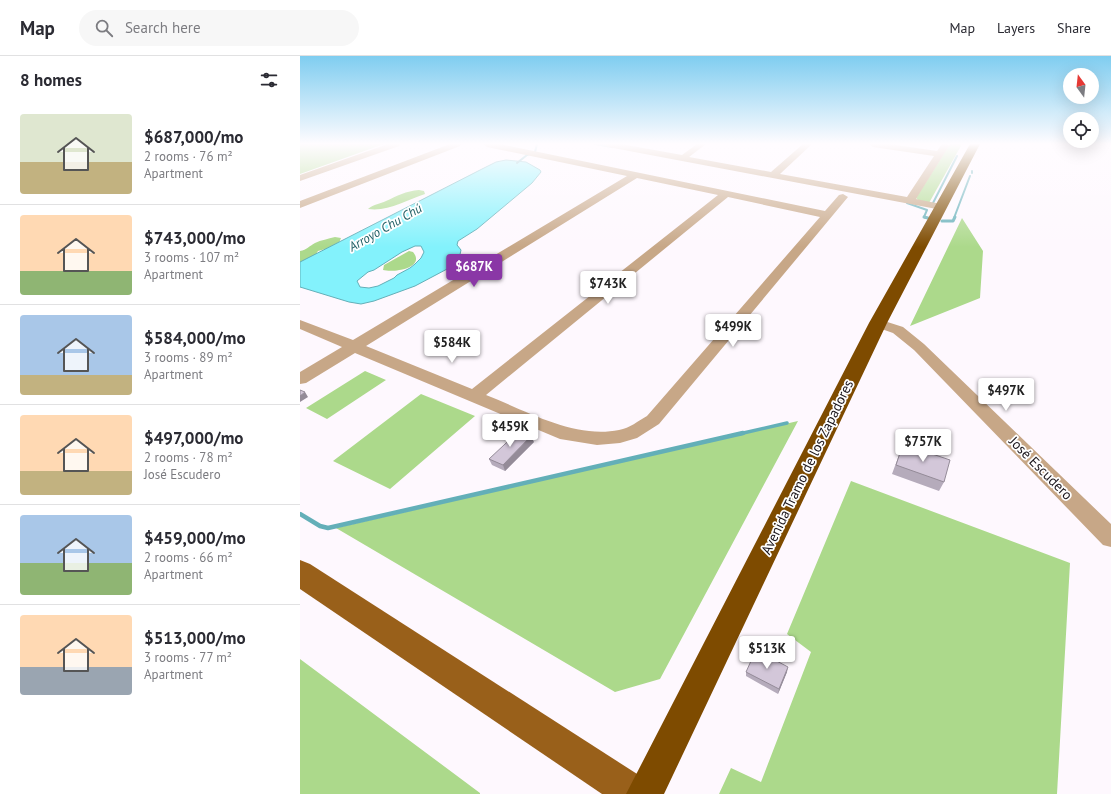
<!DOCTYPE html>
<html lang="en">
<head>
<meta charset="utf-8">
<style>
  :root { --surface:#fff; --page:#f7f7f7; --text:#2b2b33; --muted:#7c7c81; --line:#e1e1e2; --accent:#8a37a6 }
  body { margin:0; font-family:"PT Sans",sans-serif; background:var(--page); color:var(--text); height:100vh; display:flex; flex-direction:column; font-size:15px; white-space:nowrap }
  * { box-sizing:border-box; margin:0 }
  p { font-size:13px; color:var(--muted) }
  .icon { flex:none; width:22px; height:22px; fill:none; stroke:currentColor; stroke-width:2; stroke-linecap:round; stroke-linejoin:round }
  .map { position:relative; flex:1; overflow:hidden }
  .details { display:flex; flex-direction:column; background:var(--surface); width:300px }
  .details>* { flex:none }
  .needle { width:26px; rotate:345deg }
  .fabs { position:absolute; left:763px; top:12px; display:grid; gap:8px }
  .fabs a { display:grid; place-items:center; width:36px; height:36px; border-radius:50%; background:var(--surface); box-shadow:0 4px 16px #0002; font-size:20px }
  .price { position:absolute; translate:-50% -34px; padding:0 9px; border-radius:4px; background:#fff; color:#222; font-size:13px; line-height:26px; filter:drop-shadow(0 1px 2px #0008) }
  .price::after { content:''; position:absolute; left:50%; top:24px; width:12px; height:9px; margin-left:-6px; background:inherit; clip-path:polygon(0 0,100% 0,50% 100%) }
  .price.active { background:var(--accent); color:#fff }
  ul { padding:0; list-style:none }
  li { display:flex; align-items:center; gap:12px; height:100px; padding:0 20px }
  li+li { border-top:1px solid var(--line) }
  li span { display:grid; place-items:center; flex:none; width:112px; height:80px; border-radius:4px; color:#555 }
  li>.icon { margin-inline-start:auto }
  span .icon { width:48px; height:48px; fill:#fffc; stroke-width:1 }
  li b { font-size:17px }
  h2 { display:flex; justify-content:space-between; align-items:center; height:48px; padding:0 20px; font-size:17px }
  header { display:flex; align-items:center; gap:24px; box-sizing:border-box; height:56px; padding:0 20px; background:var(--surface); border-bottom:1px solid var(--line) }
  header strong { font-size:19px }
  nav { display:flex; gap:22px; margin-inline-start:auto; font-size:14px }
  .search { width:280px; height:36px; background:var(--page); display:flex; align-items:center; gap:10px; box-sizing:border-box; padding:0 14px; border-radius:22px; color:var(--muted); font-size:15px }
  main { display:flex; flex:1; min-height:0 }
  .map>svg:first-child { display:block }
</style>
</head>
<body>
<header>
<strong>Map</strong>
<div class="search"><svg class="icon" aria-label="search" viewBox="0 0 24 24"><circle cx="10" cy="10" r="6"/><path d="M15 15l6 6"/></svg>Search here</div>
<nav><a>Map</a><a>Layers</a><a>Share</a></nav>
</header>
<main>
<section class="details">
<h2>8 homes<svg class="icon" aria-label="filters" viewBox="0 0 24 24"><path d="M4 7h16M4 17h16"/><circle cx="9" cy="7" r="2"/><circle cx="15" cy="17" r="2"/></svg></h2>
<ul>
<li><span style="background:linear-gradient(#dfe7d0 60%,#c2b280 0)"><svg class="icon" aria-label="home" viewBox="0 0 24 24"><path d="M3 11l9-7 9 7M6 9v11h12V9"/></svg></span><div><b>$687,000/mo</b><p>2 rooms · 76 m²</p><p>Apartment</p></div></li>
<li><span style="background:linear-gradient(#ffd9b3 70%,#8fb573 0)"><svg class="icon" aria-label="home" viewBox="0 0 24 24"><path d="M3 11l9-7 9 7M6 9v11h12V9"/></svg></span><div><b>$743,000/mo</b><p>3 rooms · 107 m²</p><p>Apartment</p></div></li>
<li><span style="background:linear-gradient(#a9c7e8 75%,#c2b280 0)"><svg class="icon" aria-label="home" viewBox="0 0 24 24"><path d="M3 11l9-7 9 7M6 9v11h12V9"/></svg></span><div><b>$584,000/mo</b><p>3 rooms · 89 m²</p><p>Apartment</p></div></li>
<li><span style="background:linear-gradient(#ffd9b3 70%,#c2b280 0)"><svg class="icon" aria-label="home" viewBox="0 0 24 24"><path d="M3 11l9-7 9 7M6 9v11h12V9"/></svg></span><div><b>$497,000/mo</b><p>2 rooms · 78 m²</p><p>José Escudero</p></div></li>
<li><span style="background:linear-gradient(#a9c7e8 60%,#8fb573 0)"><svg class="icon" aria-label="home" viewBox="0 0 24 24"><path d="M3 11l9-7 9 7M6 9v11h12V9"/></svg></span><div><b>$459,000/mo</b><p>2 rooms · 66 m²</p><p>Apartment</p></div></li>
<li><span style="background:linear-gradient(#ffd9b3 65%,#9aa5b1 0)"><svg class="icon" aria-label="home" viewBox="0 0 24 24"><path d="M3 11l9-7 9 7M6 9v11h12V9"/></svg></span><div><b>$513,000/mo</b><p>3 rooms · 77 m²</p><p>Apartment</p></div></li>
</ul>
</section>
<div class="map">
<svg width="811" height="738" viewBox="0 0 811 738">
  <rect width="100%" height="100%" fill="#fef8fe"/>
  <!-- green -->
  <path fill="#acd98b" d="M 0,88 L 84,88 L 0,118 Z
    M 650,88 L 662,88 L 629,147 L 619,145 L 616,142 Z
    M 119,134 L 124,135 L 125,138 C 106,144 88,156 68,153 C 74,148 80,148 86,145 C 97,140 106,135 119,134 Z
    M 662,162 L 683,195 L 680,242 L 610,270 Z
    M 35,181 L 41,182 L 39,187 L 33,191 L 18,195 L 14,201 L 0,209 L 0,195 C 7,194 9,190 15,187 C 21,184 28,183 35,181 Z
    M 109,195 L 113,196 C 126,212 94,217 83,214 L 84,209 Z
    M 65,315 L 86,324 L 27,363 L 6,352 Z
    M 121,338 L 175,360 L 90,433 L 33,405 Z
    M 498,365 L 360,623 L 315,636 L 36,472 Z
    M 551,425 L 770,507 L 757,738 L 419,738 L 431,712 L 461,726 L 511,596 L 487,578 Z
    M 0,603 L 180,737 L 180,738 L 0,738 Z"/>
  <!-- water -->
  <path fill="#83f2fc" stroke="#63afb8" fill-rule="evenodd" d="M 206,104 L 226,106 L 240,114 L 241,116 L 232,127 L 177,173 L 158,185 L 157,189 L 161,194 L 159,203 L 149,212 L 115,230 L 74,245 L 61,248 L 49,246 L 0,231 L 0,206 L 182,113 L 196,106 ZM 115,190 L 121,190 L 124,196 L 121,202 L 115,208 L 110,212 L 97,219 L 94,222 L 78,230 L 69,232 L 60,231 L 57,225 L 68,216 L 74,214 L 102,196 Z"/>
  <g fill="none" stroke-linecap="round" stroke-linejoin="round">
    <!-- stream-far3 -->
    <path stroke="#63afb8" stroke-width="2" d="M 295,88 L 312,91
      M 217,107 L 227,99 L 235,96 L 237,88
      M 672,115 L 672,117
      M 607,147 L 627,154 L 624,161 L 626,162
      M 633,147 L 657,100
      M 654,162 L 670,120"/>
    <!-- stream-far2 -->
    <path stroke="#63afb8" stroke-width="3" d="M 624,161 L 628,162
      M 642,165 L 653,165 L 655,161"/>
    <!-- stream-far1 -->
    <path stroke="#63afb8" stroke-width="3.5" d="M 439,378 L 487,367"/>
    <!-- stream -->
    <path stroke="#63afb8" stroke-width="4.5" d="M 0,458 L 20,470 L 28,472 L 443,377"/>
    <!-- minor -->
    <path fill="#c7a787" fill-rule="evenodd" d="M 88,88 L 100,88 L 99,90 L 0,125 L 0,119 Z
      M 150,88 L 161,88 L 160,90 L 0,152 L 0,145 Z
      M 183,88 L 199,88 L 525,155 L 539,139 L 543,138 L 548,141 L 359,368 L 337,382 L 320,387 L 297,389 L 260,383 L 55,297 L 6,327 L 0,328 L 0,316 L 42,291 L 0,273 L 0,264 L 53,284 L 327,120 L 187,91 ZM 337,122 L 418,139 L 172,333 L 66,290 ZM 428,141 L 520,161 L 347,360 C 338,365 330,372 319,374 C 274,383 227,355 186,339 Z
      M 304,88 L 321,88 L 382,99 L 397,88 L 406,88 L 389,101 L 471,116 L 503,88 L 512,88 L 480,118 L 607,141 L 634,100 L 573,91 L 569,88 L 589,88 L 637,95 L 642,88 L 647,88 L 649,90 L 616,143 L 646,149 L 647,151 L 642,154 L 308,91 Z
      M 578,263 L 603,271 L 624,288 L 811,468 L 811,491 L 803,489 L 614,294 L 593,277 L 573,270 L 571,267 L 573,264 Z"/>
    <!-- major -->
    <path fill="#99601a" fill-rule="evenodd" d="M 0,504 L 10,508 L 348,725 L 354,738 L 302,738 L 0,533 Z"/>
    <!-- highway -->
    <path fill="#7e4b00" fill-rule="evenodd" d="M 670,88 L 680,88 L 587,267 L 364,738 L 326,738 L 569,267 Z"/>
  </g>
  <!-- wall -->
  <path fill="#b5abbb" d="M 234,386 L 205,415 L 192,409 L 189,403 Z
    M 603,388 L 644,426 L 639,435 L 592,418 Z
    M 446,616 L 487,616 L 478,638 L 446,620 Z"/>
  <!-- shaded-wall -->
  <path fill="#948b98" d="M 5,336 L 8,341 L 0,346 L 0,340 Z
    M 231,380 L 234,386 L 205,415 L 203,409 Z
    M 488,611 L 487,616 L 478,638 L 479,633 Z"/>
  <!-- building -->
  <path fill="#d3c7d9" stroke="#948b98" d="M 0,334 L 5,336 L 0,340 Z
    M 219,375 L 231,380 L 203,409 L 189,403 Z
    M 603,388 L 650,404 L 644,426 L 596,409 Z
    M 456,594 L 488,611 L 479,633 L 446,616 Z"/>
  <!-- sky -->
  <linearGradient id="sky" x2="0" y2="1"><stop stop-color="#7fcdf0"/><stop offset="0.46" stop-color="#fffcff"/><stop offset="1" stop-color="#fffcff" stop-opacity="0"/></linearGradient>
  <rect width="811" height="191" fill="url(#sky)"/>
  <g text-anchor="middle" stroke-width="3.5" stroke-linejoin="round" paint-order="stroke">
    <!-- far-water labels -->
    <g font-size="13" font-style="italic" fill="#216066" stroke="#fff">
      <text transform="translate(85 171) rotate(-30)" y="5">Arroyo Chu Chú</text>
    </g>
    <!-- street labels -->
    <g font-size="14" fill="#181319" stroke="#fff">
      <text transform="translate(507 411) rotate(-64)" y="5">Avenida Tramo de los Zapadores</text>
      <text transform="translate(741 412) rotate(45)" y="5">José Escudero</text>
    </g>
  </g>
</svg>
<div class="fabs">
<a><svg class="needle" viewBox="-14 -14 28 28"><path d="M0-13l5 13h-10z" fill="#e53935"/><path d="M0 13l5-13h-10z" fill="#7c7c81"/></svg></a>
<a><svg class="icon" aria-label="locate" viewBox="0 0 24 24"><circle cx="12" cy="12" r="6"/><path d="M12 2v4M12 18v4M2 12h4M18 12h4"/></svg></a>
</div>
<b class="price active" style="left:174px;top:232px">$687K</b>
<b class="price" style="left:308px;top:249px">$743K</b>
<b class="price" style="left:433px;top:292px">$499K</b>
<b class="price" style="left:152px;top:308px">$584K</b>
<b class="price" style="left:706px;top:356px">$497K</b>
<b class="price" style="left:210px;top:392px">$459K</b>
<b class="price" style="left:623px;top:407px">$757K</b>
<b class="price" style="left:467px;top:614px">$513K</b>
</div>
</main>
</body>
</html>
